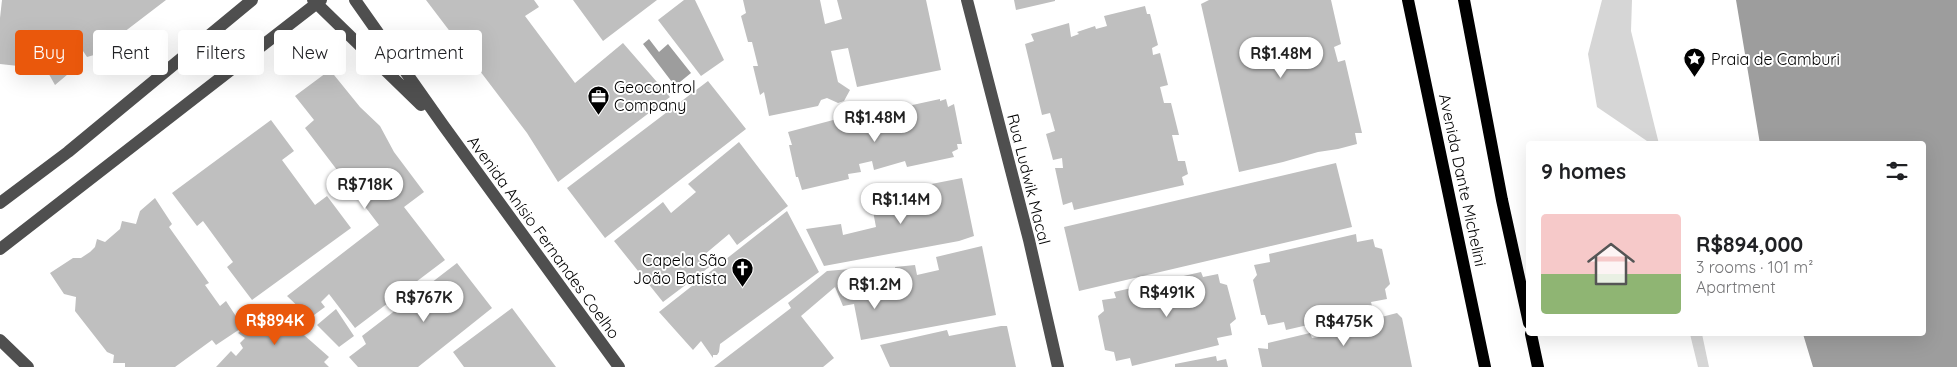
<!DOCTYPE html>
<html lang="en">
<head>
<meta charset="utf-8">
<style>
  :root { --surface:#fff; --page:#f2f2f2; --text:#202124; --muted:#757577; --accent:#ea580c }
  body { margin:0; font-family:Quicksand,sans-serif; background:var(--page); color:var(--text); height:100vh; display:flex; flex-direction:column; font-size:19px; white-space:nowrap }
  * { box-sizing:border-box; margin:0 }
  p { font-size:16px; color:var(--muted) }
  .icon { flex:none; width:28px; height:28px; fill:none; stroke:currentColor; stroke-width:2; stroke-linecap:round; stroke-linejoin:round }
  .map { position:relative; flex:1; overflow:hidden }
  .drawer { position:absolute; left:1526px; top:141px; width:400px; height:195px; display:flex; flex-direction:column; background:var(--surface); border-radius:5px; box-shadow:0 5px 20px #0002 }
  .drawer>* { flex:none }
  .banner { position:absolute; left:15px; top:30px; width:475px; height:45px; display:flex; gap:10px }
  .price { position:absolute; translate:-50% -42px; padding:0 11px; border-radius:18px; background:#fff; color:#222; font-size:16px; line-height:32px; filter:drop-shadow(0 1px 2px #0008) }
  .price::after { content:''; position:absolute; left:50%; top:30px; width:15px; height:11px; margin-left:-8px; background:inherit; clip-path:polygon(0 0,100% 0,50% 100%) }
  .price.current { background:var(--accent); color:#fff }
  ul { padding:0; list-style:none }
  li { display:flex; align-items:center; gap:15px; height:125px; padding:0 15px }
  li span { display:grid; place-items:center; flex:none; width:140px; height:100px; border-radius:5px; color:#555 }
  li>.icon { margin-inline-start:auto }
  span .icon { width:60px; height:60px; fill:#fffc; stroke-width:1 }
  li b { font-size:21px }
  h2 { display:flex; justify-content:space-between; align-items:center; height:60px; padding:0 15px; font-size:21px }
  .chip { padding:0 18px; border-radius:5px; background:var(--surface); box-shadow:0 5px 20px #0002; font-size:18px; line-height:45px }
  .chip.current { background:var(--accent); color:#fff }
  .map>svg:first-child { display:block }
</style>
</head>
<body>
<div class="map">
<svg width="1957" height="367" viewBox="0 0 1957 367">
  <rect width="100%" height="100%" fill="#fff"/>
  <!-- green -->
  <path fill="#d6d6d6" d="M 1602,0 L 1632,0 L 1631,31 L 1659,144 L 1648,144 L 1647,141 L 1597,107 L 1588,54 Z
    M 1690,334 L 1702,334 L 1709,367 L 1698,367 Z"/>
  <!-- water -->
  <path fill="#9d9d9d" d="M 1736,0 L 1957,0 L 1957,367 L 1813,367 L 1803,334 L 1924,334 L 1924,144 L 1760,144 Z
    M 649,39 L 659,52 L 668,44 L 691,73 L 675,86 L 643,44 Z"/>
  <!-- building -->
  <path fill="#bfbfbf" d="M 2,0 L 166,0 L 94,55 L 87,57 L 83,51 L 80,64 L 55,85 L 46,69 L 0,64 L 0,18 Z
    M 426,0 L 534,0 L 539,7 L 525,16 L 575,83 L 623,43 L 670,97 L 558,182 L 527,133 Z
    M 573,0 L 657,0 L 603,41 Z
    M 684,0 L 695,0 L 724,60 L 701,76 L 658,20 Z
    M 743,0 L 820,0 L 825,24 L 842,19 L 837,0 L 926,0 L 941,70 L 857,87 L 848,48 L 831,51 L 838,82 L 850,90 L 844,101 L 838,103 L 827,98 L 821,100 L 818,106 L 769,116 L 764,92 L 760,95 L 753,66 L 758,66 L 752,42 L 748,42 L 741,16 L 746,13 Z
    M 1014,0 L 1055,0 L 1055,1 L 1016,10 Z
    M 1209,0 L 1331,0 L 1341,44 L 1334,47 L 1338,62 L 1345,60 L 1362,133 L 1355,133 L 1357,144 L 1338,149 L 1318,152 L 1283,162 L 1239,172 L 1201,4 Z
    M 1145,6 L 1147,14 L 1150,14 L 1158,45 L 1152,48 L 1153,55 L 1160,53 L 1168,85 L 1160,87 L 1164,103 L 1171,103 L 1179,135 L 1172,135 L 1178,161 L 1185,161 L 1188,174 L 1182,177 L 1184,185 L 1074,210 L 1072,202 L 1063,205 L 1055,168 L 1063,168 L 1062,158 L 1053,160 L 1046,134 L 1055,131 L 1050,113 L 1042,115 L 1025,44 L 1034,41 L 1031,34 L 1069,23 L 1071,37 L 1079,34 L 1077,32 L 1095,26 L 1096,29 L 1107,26 L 1104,16 Z
    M 330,70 L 360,107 L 380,126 L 394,152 L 424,192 L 404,207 L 445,260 L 355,328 L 329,294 L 321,302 L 325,307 L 310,318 L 287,296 L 379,225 L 305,128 L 314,120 L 295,96 Z
    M 708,81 L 746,129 L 605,238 L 567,188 Z
    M 940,99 L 940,101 L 946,99 L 948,107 L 954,104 L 962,144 L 957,144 L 958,149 L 952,152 L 954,157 L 907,167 L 905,161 L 874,170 L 872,161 L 859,164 L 861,172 L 848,174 L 849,179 L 802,190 L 798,177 L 796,177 L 789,145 L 792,145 L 788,132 L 837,119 L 838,127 L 850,124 L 850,119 L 852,117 L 860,117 L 862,122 L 866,120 L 895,114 L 894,109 Z
    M 271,120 L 294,151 L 282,160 L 315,205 L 327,196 L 351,228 L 252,300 L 227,267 L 233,262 L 203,221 L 197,226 L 172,193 Z
    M 739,142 L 788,206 L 737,245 L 729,234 L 704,255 L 712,265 L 663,302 L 614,241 L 663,202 L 671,213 L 696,192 L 688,184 Z
    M 1336,163 L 1352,227 L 1079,291 L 1064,227 Z
    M 962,178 L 974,236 L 959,241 L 824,266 L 806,229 L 841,224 L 843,235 L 876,227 L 871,201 L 912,193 L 911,188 Z
    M 155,198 L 172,224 L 169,227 L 209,283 L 205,285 L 220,306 L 226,301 L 243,327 L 216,345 L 212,340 L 175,367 L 125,367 L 125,363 L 113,363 L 114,355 L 107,352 L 75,311 L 76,297 L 64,294 L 50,273 L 73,258 L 81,258 L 90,252 L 95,247 L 97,239 L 105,242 L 120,229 L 122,221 L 136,224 L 140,211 Z
    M 787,211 L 819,272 L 720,344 L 719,352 L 717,355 L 713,355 L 713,358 L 701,341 L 693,350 L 659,312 Z
    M 1356,234 L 1357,242 L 1373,239 L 1375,247 L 1382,249 L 1390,284 L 1385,289 L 1387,299 L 1371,302 L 1373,310 L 1286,330 L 1284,322 L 1268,325 L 1265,315 L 1261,315 L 1253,280 L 1257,275 L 1254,265 L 1270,262 L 1269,254 Z
    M 982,246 L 996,315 L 861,340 L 854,304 L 843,306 L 835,287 L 801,316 L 834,358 L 823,367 L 714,367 L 791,308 L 788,303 L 827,271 L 850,269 L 853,285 L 874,280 L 875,285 L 898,280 L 895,267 L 915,265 L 917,275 L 939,270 L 936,257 Z
    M 457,263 L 492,308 L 418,367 L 358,367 L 349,357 L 366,344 L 362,336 Z
    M 1201,272 L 1203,277 L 1218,274 L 1220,283 L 1227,285 L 1236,319 L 1230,324 L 1232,335 L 1217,338 L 1219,345 L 1132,366 L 1130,358 L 1116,361 L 1114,352 L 1105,350 L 1098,316 L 1104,311 L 1102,300 L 1116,298 L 1114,292 Z
    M 271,306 L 329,357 L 324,362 L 329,367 L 216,367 L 231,351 L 236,356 L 243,348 L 240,343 L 245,338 L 238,333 Z
    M 512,308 L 556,367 L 464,367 L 453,352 Z
    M 336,309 L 354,336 L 339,347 L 317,325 Z
    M 1397,313 L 1402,318 L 1412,367 L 1262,367 L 1258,348 L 1268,349 L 1268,343 L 1310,333 L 1312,338 L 1325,336 L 1324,331 L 1333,328 L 1334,331 L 1347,328 L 1346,326 Z
    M 1001,326 L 1007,326 L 1016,367 L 890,367 L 880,345 L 947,330 L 949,336 Z
    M 1216,356 L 1217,361 L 1226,359 L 1228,367 L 1175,367 L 1175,364 Z"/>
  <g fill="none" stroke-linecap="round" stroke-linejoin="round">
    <!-- minor -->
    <path stroke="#4f4f4f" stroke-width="12" d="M 313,0 L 421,105
      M 355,0 L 443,125 L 619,367
      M 967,0 L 1029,240 L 1058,367
      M 0,203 L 68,152 L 252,0
      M 0,249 L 321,0
      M 0,340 L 28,367"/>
    <!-- major -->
    <path stroke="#000" stroke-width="12" d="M 1408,0 L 1485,367
      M 1464,0 L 1502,200 L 1529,323
      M 1531,334 L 1538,367"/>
  </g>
  <!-- icons -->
  <defs>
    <symbol id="sight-pin" viewBox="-11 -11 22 30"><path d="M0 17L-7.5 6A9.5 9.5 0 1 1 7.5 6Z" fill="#000" stroke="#fff"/><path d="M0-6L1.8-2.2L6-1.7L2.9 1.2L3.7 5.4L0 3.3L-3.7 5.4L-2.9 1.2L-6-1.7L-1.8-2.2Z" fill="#fff"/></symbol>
    <symbol id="office-pin" viewBox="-11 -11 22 30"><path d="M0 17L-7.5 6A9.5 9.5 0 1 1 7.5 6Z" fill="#000" stroke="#fff"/><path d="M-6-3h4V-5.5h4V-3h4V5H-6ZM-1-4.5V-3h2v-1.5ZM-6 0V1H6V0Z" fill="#fff"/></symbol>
    <symbol id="church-pin" viewBox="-11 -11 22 30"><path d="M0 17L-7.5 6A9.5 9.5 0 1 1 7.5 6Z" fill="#000" stroke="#fff"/><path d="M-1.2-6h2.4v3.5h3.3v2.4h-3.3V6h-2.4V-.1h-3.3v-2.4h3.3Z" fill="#fff"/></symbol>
  </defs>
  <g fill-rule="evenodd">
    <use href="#sight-pin" x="1682" y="46" width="25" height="34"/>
    <use href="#office-pin" x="586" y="84" width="25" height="34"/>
    <use href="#church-pin" x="730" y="256" width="25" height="34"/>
  </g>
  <g text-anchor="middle" stroke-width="4" stroke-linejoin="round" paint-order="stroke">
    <!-- poi labels -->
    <g font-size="16" fill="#000" stroke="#fff" text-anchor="start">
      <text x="1711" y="65">Praia de Camburi</text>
      <text x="614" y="93">Geocontrol<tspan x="614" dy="18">Company</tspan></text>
      <text x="727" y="266" text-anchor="end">Capela São<tspan x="727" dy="18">João Batista</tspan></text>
    </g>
    <!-- street labels -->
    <g font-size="16" fill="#000" stroke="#fff">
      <text transform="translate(1029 179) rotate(76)" y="6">Rua Ludwik Macal</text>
      <text transform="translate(1463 180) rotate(78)" y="6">Avenida Dante Michelini</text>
      <text transform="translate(544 237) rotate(54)" y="6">Avenida Anísio Fernandes Coelho</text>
    </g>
  </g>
</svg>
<b class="price" style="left:1281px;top:79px">R$1.48M</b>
<b class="price" style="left:875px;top:143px">R$1.48M</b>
<b class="price" style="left:365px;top:210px">R$718K</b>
<b class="price" style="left:901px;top:225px">R$1.14M</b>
<b class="price" style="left:875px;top:310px">R$1.2M</b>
<b class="price" style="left:1167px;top:318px">R$491K</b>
<b class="price" style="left:424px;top:323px">R$767K</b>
<b class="price current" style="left:275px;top:346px">R$894K</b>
<b class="price" style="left:1344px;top:347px">R$475K</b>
<div class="banner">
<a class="chip current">Buy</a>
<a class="chip">Rent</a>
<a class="chip">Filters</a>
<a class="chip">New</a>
<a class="chip">Apartment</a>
</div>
<section class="drawer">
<h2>9 homes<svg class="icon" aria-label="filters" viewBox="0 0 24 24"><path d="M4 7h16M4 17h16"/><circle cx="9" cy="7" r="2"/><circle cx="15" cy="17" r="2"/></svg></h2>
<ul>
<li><span style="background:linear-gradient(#f6c9c9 60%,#8fb573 0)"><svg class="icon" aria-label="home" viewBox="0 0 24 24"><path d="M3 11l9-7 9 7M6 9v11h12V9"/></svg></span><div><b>R$894,000</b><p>3 rooms · 101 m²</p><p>Apartment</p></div></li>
</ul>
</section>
</div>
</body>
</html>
